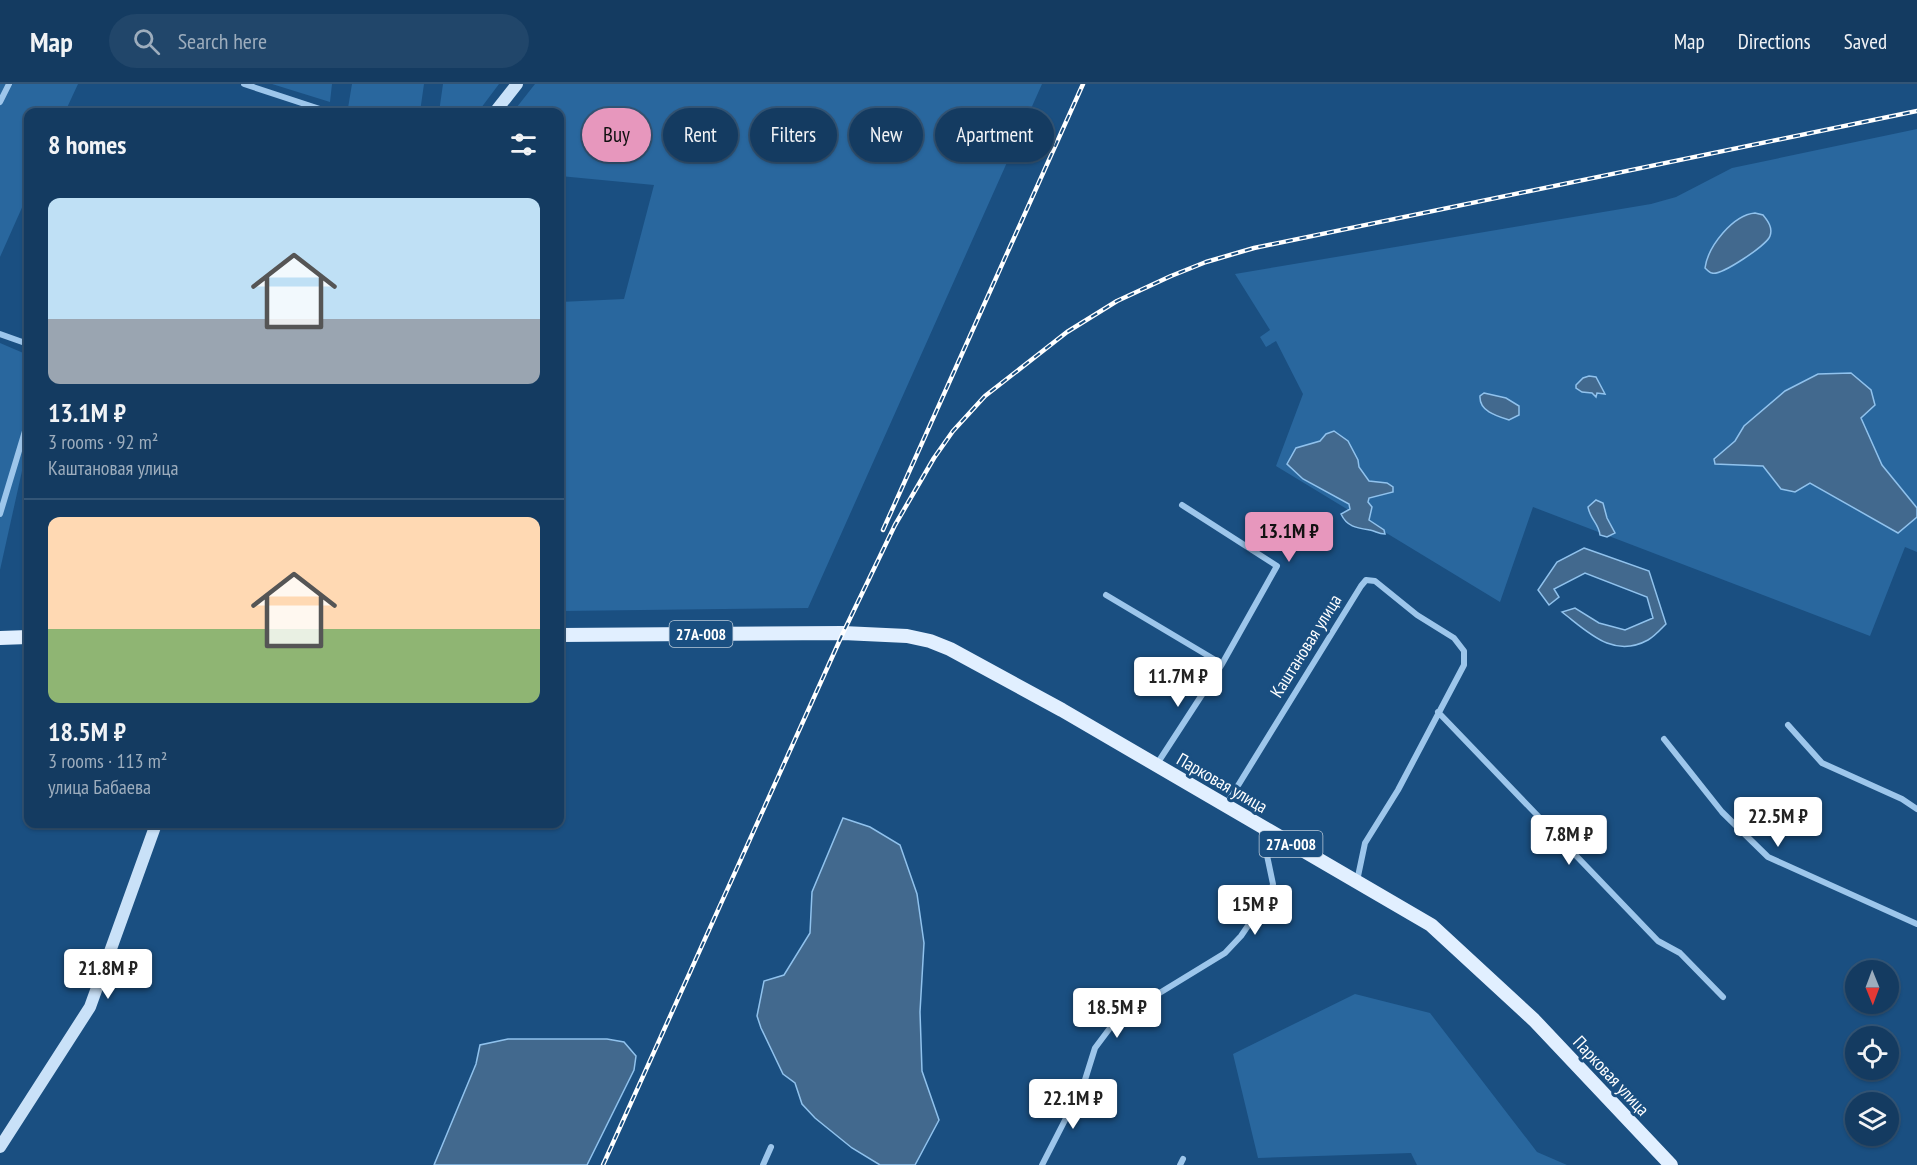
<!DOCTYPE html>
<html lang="en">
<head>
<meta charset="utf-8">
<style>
  :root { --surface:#143b61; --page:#21466a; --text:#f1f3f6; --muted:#9dadbd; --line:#335576; --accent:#e797bd }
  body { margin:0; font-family:"PT Sans Narrow",sans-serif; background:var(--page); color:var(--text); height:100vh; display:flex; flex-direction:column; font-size:22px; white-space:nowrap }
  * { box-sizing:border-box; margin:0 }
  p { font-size:20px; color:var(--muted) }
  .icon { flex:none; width:33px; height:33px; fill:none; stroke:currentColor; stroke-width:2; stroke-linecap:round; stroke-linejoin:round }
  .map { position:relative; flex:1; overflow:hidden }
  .sheet { position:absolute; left:24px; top:24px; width:540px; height:720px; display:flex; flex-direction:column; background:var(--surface); border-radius:12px; box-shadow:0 2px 4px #0004,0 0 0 2px var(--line) }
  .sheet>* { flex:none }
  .hud { position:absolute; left:582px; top:24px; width:570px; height:54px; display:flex; gap:12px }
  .needle { width:39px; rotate:179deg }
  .controls { position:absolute; left:1845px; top:876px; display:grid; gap:12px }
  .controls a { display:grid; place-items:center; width:54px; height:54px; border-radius:50%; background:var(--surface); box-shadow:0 2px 4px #0004,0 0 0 2px var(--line); font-size:30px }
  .price { position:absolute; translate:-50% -51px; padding:0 14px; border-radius:6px; background:#fff; color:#222; font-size:20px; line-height:39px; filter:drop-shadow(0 2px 3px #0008) }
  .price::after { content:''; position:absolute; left:50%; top:36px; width:18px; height:14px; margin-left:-9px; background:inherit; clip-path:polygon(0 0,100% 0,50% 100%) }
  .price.active { background:var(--accent); color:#111 }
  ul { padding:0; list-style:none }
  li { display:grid; align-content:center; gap:12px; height:318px; padding:0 24px }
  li+li { border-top:2px solid var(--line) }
  li span { display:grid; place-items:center; height:186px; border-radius:12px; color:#555 }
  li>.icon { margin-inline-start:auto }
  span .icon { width:108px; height:108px; fill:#fffc; stroke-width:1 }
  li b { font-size:26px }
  h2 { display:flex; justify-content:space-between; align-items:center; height:72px; padding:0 24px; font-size:26px }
  .pill { padding:0 21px; border-radius:27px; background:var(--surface); box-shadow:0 2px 4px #0004,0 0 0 2px var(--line); font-size:21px; line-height:54px }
  .pill.active { background:var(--accent); color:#111 }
  header { display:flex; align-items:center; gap:36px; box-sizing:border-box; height:84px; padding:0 30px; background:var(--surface); border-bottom:2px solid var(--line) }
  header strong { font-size:28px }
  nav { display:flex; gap:33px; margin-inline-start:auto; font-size:21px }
  .search { width:420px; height:54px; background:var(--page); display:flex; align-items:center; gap:15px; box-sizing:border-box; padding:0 21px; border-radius:33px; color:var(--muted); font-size:22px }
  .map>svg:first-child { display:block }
</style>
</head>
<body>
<header>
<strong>Map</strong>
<div class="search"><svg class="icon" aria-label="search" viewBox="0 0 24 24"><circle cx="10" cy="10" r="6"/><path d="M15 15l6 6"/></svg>Search here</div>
<nav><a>Map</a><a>Directions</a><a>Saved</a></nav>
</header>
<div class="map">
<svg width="1917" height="1081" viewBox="0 0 1917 1081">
  <rect width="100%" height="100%" fill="#1a4f81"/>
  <!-- green -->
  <path fill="#29679e" d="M 0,0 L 78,0 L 65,28 L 28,28 L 28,110 L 0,173 Z
    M 272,0 L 332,0 L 330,18 Z
    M 352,0 L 424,0 L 420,28 L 363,28 L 348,24 Z
    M 443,0 L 499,0 L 478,28 L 439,28 Z
    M 535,0 L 1042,0 L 808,524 L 560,527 L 560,218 L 624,215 L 654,101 L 560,92 L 560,28 L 513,28 Z
    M 1917,45 L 1917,468 L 1905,463 L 1870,552 L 1533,423 L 1500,518 L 1276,382 L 1303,310 L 1276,257 L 1266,263 L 1260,253 L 1270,246 L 1235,190 L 1651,120 L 1676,113 L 1732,84 Z
    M 0,259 L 28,271 L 28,360 L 0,486 Z
    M 1355,910 L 1430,929 L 1537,1068 L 1567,1081 L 1417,1081 L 1411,1069 L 1258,1074 L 1233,970 Z"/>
  <!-- water -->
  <path fill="#42698e" stroke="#90c2ed" stroke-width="1.5" d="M 1755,129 L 1763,131 C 1768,137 1773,144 1770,152 C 1767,161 1721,192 1712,189 C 1710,189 1706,185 1705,184 C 1708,162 1733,131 1755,129 Z
    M 1851,289 L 1871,306 L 1875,321 L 1861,334 L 1882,381 L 1917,424 L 1917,433 L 1898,449 L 1810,399 L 1795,408 L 1781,405 L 1763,382 L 1715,380 L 1714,375 L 1735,357 L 1744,342 L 1785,307 L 1818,290 Z
    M 1589,292 L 1596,293 L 1605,310 L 1597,309 L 1596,313 L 1592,309 L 1582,308 L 1576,304 L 1576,301 L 1583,294 Z
    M 1484,309 L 1506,314 L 1519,322 L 1519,331 L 1509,336 C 1496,332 1479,327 1480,312 Z
    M 1334,347 L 1348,357 L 1358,376 L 1359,383 L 1369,397 L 1387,399 L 1393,403 L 1393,408 L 1369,414 L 1368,418 L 1372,423 L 1369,436 L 1384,446 L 1385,450 C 1378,450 1376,447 1370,446 C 1357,444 1347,443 1341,430 L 1350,425 L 1349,420 L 1303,395 L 1287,380 L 1296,364 L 1320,357 L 1326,350 Z
    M 1596,416 L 1603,419 L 1607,434 L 1615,449 L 1607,453 L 1600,451 C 1599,440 1590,435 1588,423 Z
    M 1584,464 L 1649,487 L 1666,540 C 1661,545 1655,552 1648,556 C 1613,575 1588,548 1562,528 L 1575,524 L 1599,539 L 1625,546 L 1653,534 L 1647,513 L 1585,489 L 1554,505 L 1559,513 L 1549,521 L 1538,506 L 1557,478 Z
    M 843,734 L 870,743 L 900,761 L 917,810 L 924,859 L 920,928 L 922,987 L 939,1036 L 915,1081 L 880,1081 L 852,1064 L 815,1034 L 802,1020 L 795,999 L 783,990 L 761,944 L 757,932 L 764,897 L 784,891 L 810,849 L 812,808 Z
    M 508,955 L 607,955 L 624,958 L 636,972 L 634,986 L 587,1081 L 434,1081 L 476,980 L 480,961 Z"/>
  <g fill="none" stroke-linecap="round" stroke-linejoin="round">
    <!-- street -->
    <path stroke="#9dc6eb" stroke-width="6" d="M 244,0 L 329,28
      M 0,18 L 9,0
      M 0,250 L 28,260
      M 0,430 L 28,337
      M 1106,511 L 1222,580
      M 1438,628 L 1658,857 L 1680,869 L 1723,913
      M 1788,641 L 1822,679 L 1902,715 L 1917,725
      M 1664,655 L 1722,728 L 1768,773 L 1917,840
      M 1157,680 L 1222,580 L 1277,482 L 1182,421
      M 1226,721 L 1361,502 L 1366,496 L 1375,497 L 1417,531 L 1454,554 L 1464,567 L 1464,581 L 1398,706 L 1365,759 L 1357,797
      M 763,1081 L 771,1063
      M 1042,1081 L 1084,999 L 1095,964 L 1113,940 L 1153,913 L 1225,869 L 1241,852 L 1271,808 L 1273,800 L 1261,743
      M 1180,1081 L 1183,1075"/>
    <!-- secondary -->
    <path stroke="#c9e1f8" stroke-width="12" d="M 495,28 L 517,0
      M 0,1063 L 90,923 L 156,740"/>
    <!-- primary -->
    <path stroke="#e1efff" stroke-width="14" d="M 560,551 L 843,549 L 907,552 L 930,557 L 950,565 L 1062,626 L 1431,841 L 1534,936 L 1671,1081
      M 0,554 L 28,553"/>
    <defs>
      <path id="rail" d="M 883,446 L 1083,0
        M 603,1081 L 843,549 L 895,441 L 934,374 L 953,347 L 985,312 L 1067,248 L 1117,217 L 1171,192 L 1206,178 L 1254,164 L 1917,27"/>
    </defs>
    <!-- rail casing -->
    <use href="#rail" stroke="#fff" stroke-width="4.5"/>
    <!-- rail -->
    <use href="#rail" stroke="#1a4f81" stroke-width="2" stroke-dasharray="7" stroke-linecap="butt"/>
  </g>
  <g text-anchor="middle" stroke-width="6" stroke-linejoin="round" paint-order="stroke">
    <!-- shield labels -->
    <g fill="#1a4f81" stroke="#bacad9" stroke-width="1.5">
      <rect x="669.5" y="537" width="63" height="26" rx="4.5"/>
      <rect x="1259.5" y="747" width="63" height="26" rx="4.5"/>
    </g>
    <g font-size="16" font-weight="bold" fill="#fff">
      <text x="701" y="556">27А-008</text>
      <text x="1291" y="766">27А-008</text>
    </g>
    <!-- street labels -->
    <g font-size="18" fill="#fff" stroke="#1a4f81">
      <text transform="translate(1306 562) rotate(-58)" y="6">Каштановая улица</text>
      <text transform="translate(1222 699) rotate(30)" y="6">Парковая улица</text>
      <text transform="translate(1611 992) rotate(47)" y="6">Парковая улица</text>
    </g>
  </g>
</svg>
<div class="controls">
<a><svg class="needle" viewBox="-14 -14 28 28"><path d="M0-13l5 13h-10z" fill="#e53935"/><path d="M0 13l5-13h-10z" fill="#9dadbd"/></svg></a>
<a><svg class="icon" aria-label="locate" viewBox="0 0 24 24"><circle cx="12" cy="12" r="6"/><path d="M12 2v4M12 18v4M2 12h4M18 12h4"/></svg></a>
<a><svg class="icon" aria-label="layers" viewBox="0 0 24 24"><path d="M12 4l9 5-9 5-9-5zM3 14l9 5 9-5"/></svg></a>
</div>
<b class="price active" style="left:1289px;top:479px">13.1M ₽</b>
<b class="price" style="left:1178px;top:624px">11.7M ₽</b>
<b class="price" style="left:1778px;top:764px">22.5M ₽</b>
<b class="price" style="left:1569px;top:782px">7.8M ₽</b>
<b class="price" style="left:1255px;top:852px">15M ₽</b>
<b class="price" style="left:108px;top:916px">21.8M ₽</b>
<b class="price" style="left:1117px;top:955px">18.5M ₽</b>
<b class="price" style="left:1073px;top:1046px">22.1M ₽</b>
<div class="hud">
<a class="pill active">Buy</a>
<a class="pill">Rent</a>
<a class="pill">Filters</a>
<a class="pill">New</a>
<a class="pill">Apartment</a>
</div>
<section class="sheet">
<h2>8 homes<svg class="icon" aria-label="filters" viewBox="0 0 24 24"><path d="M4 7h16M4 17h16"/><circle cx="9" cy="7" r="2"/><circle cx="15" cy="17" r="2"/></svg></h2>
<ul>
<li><span style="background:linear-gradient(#bfe0f5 65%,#9aa5b1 0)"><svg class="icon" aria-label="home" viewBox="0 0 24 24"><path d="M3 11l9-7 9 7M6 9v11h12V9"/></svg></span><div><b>13.1M ₽</b><p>3 rooms · 92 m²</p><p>Каштановая улица</p></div></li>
<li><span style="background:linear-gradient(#ffd9b3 60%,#8fb573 0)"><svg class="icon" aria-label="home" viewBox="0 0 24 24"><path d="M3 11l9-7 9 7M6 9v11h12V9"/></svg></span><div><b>18.5M ₽</b><p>3 rooms · 113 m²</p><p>улица Бабаева</p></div></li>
</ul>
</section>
</div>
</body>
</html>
